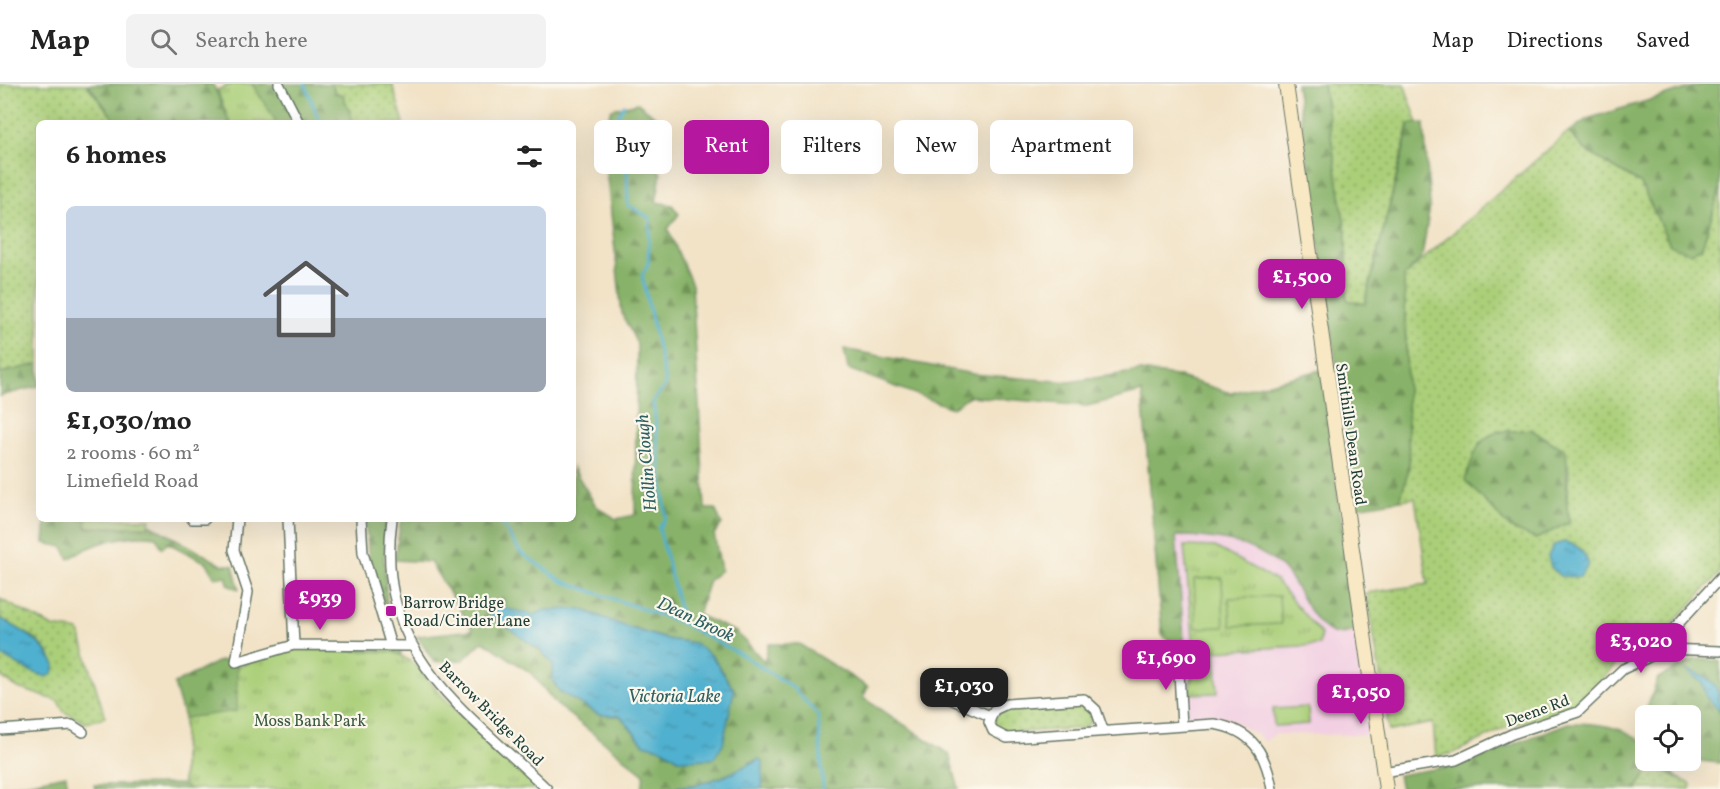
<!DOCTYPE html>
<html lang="en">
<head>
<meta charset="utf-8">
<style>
  :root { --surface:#fff; --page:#f2f2f2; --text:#222; --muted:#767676; --line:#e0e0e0; --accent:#b5179e }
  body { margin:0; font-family:Vollkorn,serif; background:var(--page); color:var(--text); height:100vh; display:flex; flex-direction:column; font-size:22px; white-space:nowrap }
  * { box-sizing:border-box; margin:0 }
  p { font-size:20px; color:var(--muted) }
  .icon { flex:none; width:33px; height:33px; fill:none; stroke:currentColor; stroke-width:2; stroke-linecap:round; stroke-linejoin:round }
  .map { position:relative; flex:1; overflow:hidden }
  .panel { position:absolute; left:36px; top:36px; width:540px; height:402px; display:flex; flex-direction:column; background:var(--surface); border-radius:9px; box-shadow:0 6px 24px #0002 }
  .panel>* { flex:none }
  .banner { position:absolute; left:594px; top:36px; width:570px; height:54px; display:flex; gap:12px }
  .buttons { position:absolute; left:1635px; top:621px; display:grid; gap:12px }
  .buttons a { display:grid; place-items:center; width:66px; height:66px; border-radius:9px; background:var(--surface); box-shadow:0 6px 24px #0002; font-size:30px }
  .price { position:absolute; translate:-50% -51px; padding:0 14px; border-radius:12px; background:var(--accent); color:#fff; font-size:20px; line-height:39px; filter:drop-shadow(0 2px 3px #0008) }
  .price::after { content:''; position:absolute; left:50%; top:36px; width:18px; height:14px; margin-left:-9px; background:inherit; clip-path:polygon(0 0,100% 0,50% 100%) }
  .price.current { background:#222; color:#fff }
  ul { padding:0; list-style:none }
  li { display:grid; align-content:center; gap:12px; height:318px; padding:0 30px }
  li span { display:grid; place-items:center; height:186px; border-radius:9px; color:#555 }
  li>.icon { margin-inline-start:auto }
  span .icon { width:108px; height:108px; fill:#fffc; stroke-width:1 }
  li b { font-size:26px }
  h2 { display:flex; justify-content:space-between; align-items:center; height:72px; padding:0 30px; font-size:26px }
  .pill { padding:0 21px; border-radius:9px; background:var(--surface); box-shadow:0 6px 24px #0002; font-size:21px; line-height:54px }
  .pill.current { background:var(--accent); color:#fff }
  header { display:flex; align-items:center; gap:36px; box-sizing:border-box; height:84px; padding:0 30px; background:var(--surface); border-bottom:2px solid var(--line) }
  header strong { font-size:28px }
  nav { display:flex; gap:33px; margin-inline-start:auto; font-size:21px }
  .search { width:420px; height:54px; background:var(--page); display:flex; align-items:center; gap:15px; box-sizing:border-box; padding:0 21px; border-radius:9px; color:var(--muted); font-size:22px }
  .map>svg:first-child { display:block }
</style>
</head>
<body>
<header>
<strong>Map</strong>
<div class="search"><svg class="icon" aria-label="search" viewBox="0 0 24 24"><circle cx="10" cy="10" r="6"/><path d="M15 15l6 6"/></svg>Search here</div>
<nav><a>Map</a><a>Directions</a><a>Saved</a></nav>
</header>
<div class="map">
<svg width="1720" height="705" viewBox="0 0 1720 705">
  <defs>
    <pattern id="grass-dots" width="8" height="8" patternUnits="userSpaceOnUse" patternTransform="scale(1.5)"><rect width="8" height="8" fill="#abcf79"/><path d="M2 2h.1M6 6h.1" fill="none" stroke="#8ba964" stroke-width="1.8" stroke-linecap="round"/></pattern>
    <pattern id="forest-firs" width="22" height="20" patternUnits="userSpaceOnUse" patternTransform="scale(1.5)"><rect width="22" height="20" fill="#88b269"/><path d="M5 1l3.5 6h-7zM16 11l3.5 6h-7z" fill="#6f9257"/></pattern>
    <pattern id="park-tufts" width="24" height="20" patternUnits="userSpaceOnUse" patternTransform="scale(1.5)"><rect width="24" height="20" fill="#abcf79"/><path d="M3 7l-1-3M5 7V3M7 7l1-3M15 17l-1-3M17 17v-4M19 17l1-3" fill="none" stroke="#8ba964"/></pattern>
    <pattern id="water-ripples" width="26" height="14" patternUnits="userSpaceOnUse" patternTransform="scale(1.5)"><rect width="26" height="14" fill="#50b0cf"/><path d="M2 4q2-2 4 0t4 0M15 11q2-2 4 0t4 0" fill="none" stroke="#4290a9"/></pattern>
  </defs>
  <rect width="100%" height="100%" fill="#fbf7ec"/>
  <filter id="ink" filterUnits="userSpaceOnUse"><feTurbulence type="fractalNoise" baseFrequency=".0167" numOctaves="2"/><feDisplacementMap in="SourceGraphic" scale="12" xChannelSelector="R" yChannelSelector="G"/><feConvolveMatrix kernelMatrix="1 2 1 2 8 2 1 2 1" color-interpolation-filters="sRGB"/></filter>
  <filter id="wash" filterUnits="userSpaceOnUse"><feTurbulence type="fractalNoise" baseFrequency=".008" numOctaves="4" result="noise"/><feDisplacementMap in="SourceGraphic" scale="24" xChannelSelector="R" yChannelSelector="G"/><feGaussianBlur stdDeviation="1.35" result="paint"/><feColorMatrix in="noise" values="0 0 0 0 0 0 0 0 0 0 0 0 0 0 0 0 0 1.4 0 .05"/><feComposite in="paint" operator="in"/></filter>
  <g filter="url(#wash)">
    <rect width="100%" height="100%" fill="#f2e3c7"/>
    <!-- built -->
    <path fill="#f2cfe2" d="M 1175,452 L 1216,453 L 1247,463 L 1266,473 L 1281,482 L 1296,501 L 1318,539 L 1339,550 L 1356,547 L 1370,651 L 1275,650 L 1264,658 L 1260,653 L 1228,634 L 1192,634 L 1187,632 L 1185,585 L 1192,581 L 1192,571 L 1185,568 L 1183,558 Z"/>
    <!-- grass -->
    <path fill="url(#grass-dots)" stroke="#658656" stroke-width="1.5" fill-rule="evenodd" d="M 0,0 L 86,0 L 117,39 L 39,39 L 39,280 L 0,289 Z
      M 332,0 L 392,0 L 404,39 L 354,39 L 343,11 L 335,8 Z
      M 1323,0 L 1404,0 L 1418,39 L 1409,40 L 1365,220 L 1347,216 L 1346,150 Z
      M 1568,48 L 1586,67 L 1641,100 L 1670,161 L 1702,163 L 1720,105 L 1720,489 L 1654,559 L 1618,578 L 1573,625 L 1505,644 L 1454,669 L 1436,673 L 1433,639 L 1389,647 L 1367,509 L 1428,500 L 1415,414 L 1400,416 L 1409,384 L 1404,192 ZM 1530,345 L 1569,385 L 1566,428 L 1569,438 L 1536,455 L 1510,444 L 1479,359 L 1499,347 L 1515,349 Z
      M 0,515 L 53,543 L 79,547 L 105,633 L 86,639 L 64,628 L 58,617 L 18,604 L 0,592 L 0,569 L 27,586 L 47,592 L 50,570 L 35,554 L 0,534 Z
      M 1082,619 L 1090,623 L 1093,633 L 1088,641 L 1082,644 L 1007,649 L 1002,648 L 994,639 L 998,628 L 1005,624 Z
      M 1653,681 L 1691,700 L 1690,705 L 1636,705 Z"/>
    <!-- forest -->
    <path fill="url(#forest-firs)" stroke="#54784e" stroke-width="1.5" fill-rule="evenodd" d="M 88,0 L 213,0 L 230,39 L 117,39 Z
      M 252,0 L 332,0 L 335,8 L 343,11 L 354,39 L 277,39 Z
      M 1296,0 L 1323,0 L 1346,150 L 1347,216 L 1365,220 L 1410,40 L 1424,39 L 1430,122 L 1422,173 L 1404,192 L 1409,384 L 1400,416 L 1357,423 Z
      M 1703,0 L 1720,0 L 1720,105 L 1702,163 L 1690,169 L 1670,161 L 1641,100 L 1586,67 L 1569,48 L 1587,35 Z
      M 638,19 L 659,36 L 661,49 L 645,51 L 643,57 L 661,90 L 656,118 L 672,121 L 679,130 L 668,145 L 692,201 L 705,425 L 715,425 L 722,440 L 714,450 L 721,486 L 709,496 L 698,531 L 736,548 L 764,577 L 769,560 L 799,560 L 868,603 L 863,614 L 949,670 L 959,705 L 762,705 L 754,676 C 722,699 681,705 642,705 L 644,690 L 557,621 L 531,589 L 483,557 L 463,576 L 434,578 L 417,552 L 473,546 L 430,478 L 395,476 L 401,435 L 573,435 L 573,384 L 596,422 L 616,435 L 635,431 L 637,260 L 622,230 L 602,48 L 612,25 ZM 499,524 L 534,531 L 581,525 L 627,543 L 666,555 L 694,559 L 712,572 L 734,606 L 680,676 L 663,665 L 644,660 L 620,632 L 599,631 L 559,607 L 552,595 L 554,580 Z
      M 844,265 L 973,290 L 1069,298 L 1140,287 L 1176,292 L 1231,309 L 1321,286 L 1356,547 C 1351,548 1344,550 1338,550 C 1313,549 1299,498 1280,482 C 1251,457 1212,452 1176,452 L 1185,568 L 1162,551 L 1142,308 L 1087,322 L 969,312 L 952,324 L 848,285 Z
      M 39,280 L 39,302 L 0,312 L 0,289 Z
      M 1530,345 L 1566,367 C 1569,390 1563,416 1570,438 L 1536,455 L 1510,444 L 1465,396 C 1472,377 1476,354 1498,348 C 1504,346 1519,348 1530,345 Z
      M 46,435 L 87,435 L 86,443 L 148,443 L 150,440 L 222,481 L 233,481 L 239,505 L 229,502 L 226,492 L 215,494 L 207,479 L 168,459 L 162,464 L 156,453 C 127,449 92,459 69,475 L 63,463 L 44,459 Z
      M 365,435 L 388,435 L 384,475 L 388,531 L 369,474 Z
      M 294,561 L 400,562 L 402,578 L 184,701 L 190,705 L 95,705 L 94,701 L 183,700 L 184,634 L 174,600 L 217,578 L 231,575 L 238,582 Z
      M 1695,575 L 1720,577 L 1720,679 L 1691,676 L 1690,632 L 1646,632 L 1645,644 L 1641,641 L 1658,594 Z
      M 1568,639 C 1595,639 1624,641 1645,660 L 1646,676 L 1662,677 L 1677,693 L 1653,681 L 1636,705 L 1401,705 L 1398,691 L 1463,680 Z
      M 66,691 L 68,705 L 0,705 L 0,704 Z"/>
    <!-- park -->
    <path fill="url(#park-tufts)" stroke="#658656" stroke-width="1.5" d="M 232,0 L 252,0 L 277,39 L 230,39 L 217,6 Z
      M 1184,462 L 1215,463 L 1275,496 L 1321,550 L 1319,561 L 1215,567 L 1218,609 L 1189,610 L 1195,574 Z
      M 295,565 L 392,568 C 416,575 427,596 443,613 C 475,644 508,674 541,705 L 190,705 L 183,701 L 184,634 L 237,627 L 237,582 Z"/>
    <!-- pitch -->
    <path fill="#abcf79" stroke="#658656" stroke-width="1.5" d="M 87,435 L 150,435 L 148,443 L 86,443 Z
      M 1222,494 L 1224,543 L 1196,544 L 1194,495 Z
      M 1279,512 L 1281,540 L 1231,542 L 1229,514 Z
      M 1308,623 L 1309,640 L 1274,642 L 1273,625 Z"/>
    <!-- water -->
    <path fill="url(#water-ripples)" stroke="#387682" stroke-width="1.5" d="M 1564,458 C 1579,461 1583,466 1589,480 L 1580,493 L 1560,492 L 1551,483 L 1548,472 L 1554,461 Z
      M 499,523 L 534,531 L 545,526 L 581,525 L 627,543 L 666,555 L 694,559 L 712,572 L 734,606 L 723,660 L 713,675 L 680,676 L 663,665 L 644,660 L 620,632 L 599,631 L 559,607 L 552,595 L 553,580 L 542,568 L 489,530 Z
      M 0,534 C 23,547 43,557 55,581 L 53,589 L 47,593 L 27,586 L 2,572 L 0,569 Z
      M 1685,585 C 1712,596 1720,596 1720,627 L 1707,614 L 1702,599 Z
      M 759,675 L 763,679 L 762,705 L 659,705 L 696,701 L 725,692 Z"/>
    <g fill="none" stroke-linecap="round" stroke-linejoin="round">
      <!-- stream -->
      <path stroke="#50b0cf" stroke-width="3" d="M 305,0 L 320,39
        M 624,21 L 616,35 L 626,50 L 628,121 L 650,134 L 648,180 L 642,191 L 666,300 L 653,317 L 666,433 L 659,444 L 683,540
        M 499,435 L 520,468 L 562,497 L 677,537 L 744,572 L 792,603 L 818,631 L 823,705"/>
    </g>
  </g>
  <g filter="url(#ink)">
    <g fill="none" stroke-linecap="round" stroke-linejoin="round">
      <defs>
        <path id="street" d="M 279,0 L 299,39
          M 192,435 L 205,435
          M 237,435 L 234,466 L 248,508 L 236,578 L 294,561 L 410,562
          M 288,435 L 294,561
          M 361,435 L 363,469 L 391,562
          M 392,435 C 374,569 461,622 547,705
          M 1656,569 L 1667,552 L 1720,494
          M 1178,571 L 1182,642
          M 948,614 L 990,632
          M 0,646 L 72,641 L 83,648
          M 1103,646 L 1096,626 L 1084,615 L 1007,620 L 994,626 L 989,638 L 993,647 L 1007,654 L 1214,640 C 1252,646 1266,669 1272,705
          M 1383,688 L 1456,676 L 1512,650 L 1578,628 L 1623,585 L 1666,565 L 1720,567"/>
        <path id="secondary" d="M 1286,0 L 1386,705"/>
      </defs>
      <!-- street casing -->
      <use href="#street" stroke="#697767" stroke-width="12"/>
      <!-- secondary casing -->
      <use href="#secondary" stroke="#697767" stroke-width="16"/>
      <!-- street -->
      <use href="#street" stroke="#fff" stroke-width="9"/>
      <!-- secondary -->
      <use href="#secondary" stroke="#f8e8c3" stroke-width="14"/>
    </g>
  </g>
  <!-- markers -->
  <rect fill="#b5179e" stroke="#fbf7ec" stroke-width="2" x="385" y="521" width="12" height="12" rx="3"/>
  <g text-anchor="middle" stroke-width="4.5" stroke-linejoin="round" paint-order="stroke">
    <!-- street labels -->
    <g font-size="16" fill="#1f3d34" stroke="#fbf7ec">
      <text transform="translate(1352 350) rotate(82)" y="6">Smithills Dean Road</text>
      <text transform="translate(1537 626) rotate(-20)" y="6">Deene Rd</text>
      <text transform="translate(492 629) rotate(45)" y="6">Barrow Bridge Road</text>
    </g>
    <!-- poi labels -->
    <g font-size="16" fill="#1f3d34" stroke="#fbf7ec" text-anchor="start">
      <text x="403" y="524">Barrow Bridge<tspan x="403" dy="18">Road/Cinder Lane</tspan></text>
    </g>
    <!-- park labels -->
    <g font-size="16" fill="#3b5a42" stroke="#fbf7ec">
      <text x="310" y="642">Moss Bank Park</text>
    </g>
    <!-- water labels -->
    <g font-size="18" font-style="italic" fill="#2e6062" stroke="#fbf7ec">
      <text transform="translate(646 379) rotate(-95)" y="6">Hollin Clough</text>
      <text transform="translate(696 535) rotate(25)" y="6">Dean Brook</text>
      <text x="674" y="618">Victoria Lake</text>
    </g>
  </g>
</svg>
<div class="buttons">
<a><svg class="icon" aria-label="locate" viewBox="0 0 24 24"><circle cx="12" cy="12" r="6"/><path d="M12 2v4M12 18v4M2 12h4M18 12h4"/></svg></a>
</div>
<b class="price" style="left:1302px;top:226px">£1,500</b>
<b class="price" style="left:320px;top:547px">£939</b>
<b class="price" style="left:1641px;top:590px">£3,020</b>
<b class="price" style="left:1166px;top:607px">£1,690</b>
<b class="price current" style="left:964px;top:635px">£1,030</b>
<b class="price" style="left:1361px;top:641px">£1,050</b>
<div class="banner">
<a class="pill">Buy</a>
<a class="pill current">Rent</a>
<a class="pill">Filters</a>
<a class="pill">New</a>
<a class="pill">Apartment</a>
</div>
<section class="panel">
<h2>6 homes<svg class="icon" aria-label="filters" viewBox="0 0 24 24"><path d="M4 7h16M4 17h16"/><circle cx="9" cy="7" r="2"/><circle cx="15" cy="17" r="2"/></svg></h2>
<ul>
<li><span style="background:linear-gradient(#c9d6e8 60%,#9aa5b1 0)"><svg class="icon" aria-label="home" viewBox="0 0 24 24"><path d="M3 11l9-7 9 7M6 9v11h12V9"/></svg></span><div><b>£1,030/mo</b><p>2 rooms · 60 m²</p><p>Limefield Road</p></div></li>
</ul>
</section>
</div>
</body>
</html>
